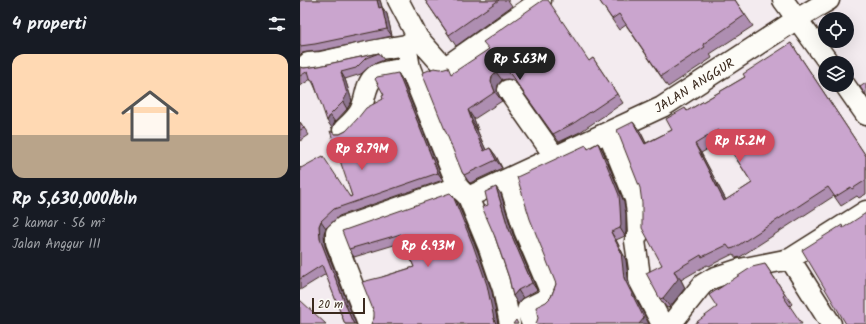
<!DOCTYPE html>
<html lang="id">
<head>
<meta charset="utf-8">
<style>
  :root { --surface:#171b24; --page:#20242c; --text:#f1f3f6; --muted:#9ea1a6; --line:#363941; --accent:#d1495b }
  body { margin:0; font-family:Kalam,sans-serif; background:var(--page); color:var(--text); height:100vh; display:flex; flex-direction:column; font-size:15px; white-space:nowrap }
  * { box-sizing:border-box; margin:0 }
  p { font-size:13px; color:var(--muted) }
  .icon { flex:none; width:22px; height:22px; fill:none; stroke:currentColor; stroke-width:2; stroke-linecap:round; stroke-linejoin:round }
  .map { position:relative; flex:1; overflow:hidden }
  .details { display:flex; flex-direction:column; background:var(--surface); width:300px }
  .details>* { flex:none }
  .buttons { position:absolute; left:518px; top:12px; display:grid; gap:8px }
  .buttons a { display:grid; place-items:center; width:36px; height:36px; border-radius:50%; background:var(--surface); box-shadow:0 4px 16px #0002; font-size:20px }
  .scale { position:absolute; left:12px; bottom:10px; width:53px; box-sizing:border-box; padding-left:4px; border:2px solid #3b2a1e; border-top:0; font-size:11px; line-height:14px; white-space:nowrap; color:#3b2a1e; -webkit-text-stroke:3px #fdfcf7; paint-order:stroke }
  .price { position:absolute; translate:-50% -34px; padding:0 9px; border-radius:14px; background:var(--accent); color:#fff; font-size:13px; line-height:26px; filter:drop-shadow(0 1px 2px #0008) }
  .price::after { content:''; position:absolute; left:50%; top:24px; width:12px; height:9px; margin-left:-6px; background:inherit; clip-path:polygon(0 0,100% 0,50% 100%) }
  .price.active { background:#222; color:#fff }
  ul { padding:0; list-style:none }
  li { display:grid; align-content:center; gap:8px; height:212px; padding:0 12px }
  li+li { border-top:1px solid var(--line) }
  li span { display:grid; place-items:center; height:124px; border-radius:12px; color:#555 }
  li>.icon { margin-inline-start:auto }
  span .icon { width:72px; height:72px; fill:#fffc; stroke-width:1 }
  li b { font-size:17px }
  h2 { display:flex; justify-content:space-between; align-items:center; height:48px; padding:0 12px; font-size:17px }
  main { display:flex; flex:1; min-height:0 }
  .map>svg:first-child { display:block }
</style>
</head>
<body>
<main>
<section class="details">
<h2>4 properti<svg class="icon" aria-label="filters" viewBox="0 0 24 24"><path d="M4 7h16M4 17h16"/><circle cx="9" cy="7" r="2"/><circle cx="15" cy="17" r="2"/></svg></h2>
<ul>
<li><span style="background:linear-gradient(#ffd9b3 65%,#b9a48a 0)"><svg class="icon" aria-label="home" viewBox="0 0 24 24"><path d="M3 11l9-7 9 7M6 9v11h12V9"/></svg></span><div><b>Rp 5,630,000/bln</b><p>2 kamar · 56 m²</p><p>Jalan Anggur III</p></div></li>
</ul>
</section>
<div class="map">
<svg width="566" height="324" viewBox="0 0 566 324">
  <rect width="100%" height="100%" fill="#f3ebef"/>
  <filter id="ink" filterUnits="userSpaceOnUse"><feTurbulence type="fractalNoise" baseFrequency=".025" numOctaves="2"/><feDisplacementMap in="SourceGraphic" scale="8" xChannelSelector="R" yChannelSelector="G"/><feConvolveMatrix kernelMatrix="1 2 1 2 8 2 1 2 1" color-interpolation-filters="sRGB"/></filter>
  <g filter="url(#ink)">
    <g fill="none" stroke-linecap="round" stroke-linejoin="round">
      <defs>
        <path id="street" d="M 98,0 L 118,38 L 143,66 L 147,66 L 241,0
          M 483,0 L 529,63
          M 118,38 L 106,45 L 110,68 L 158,187 L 168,197 L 189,248 L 203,289 L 210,324
          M 8,63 L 21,62 L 75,50 L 106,45
          M 545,85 L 566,115
          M 208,90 L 255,157
          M 43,130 C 48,125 54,120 58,114 C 67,103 63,84 76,75 C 85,70 99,70 110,68
          M 308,132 L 335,199 L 337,213 L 338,234 L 335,241 L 339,269 L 339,280 L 362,324
          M 208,179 L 224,230 L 250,291 L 246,299 L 228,308 L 227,311 L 232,324
          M 168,197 L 362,107 L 497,19 L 529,0
          M 490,259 L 531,324
          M 68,324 L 36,242 L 36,233 L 43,227 L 158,187
          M 371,324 L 398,290 L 403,284 L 413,278 L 440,269 L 490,259 L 566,211"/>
      </defs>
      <!-- street casing -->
      <use href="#street" stroke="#3b2a1e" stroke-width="23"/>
      <!-- street -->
      <use href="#street" stroke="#fdfcf7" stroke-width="20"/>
    </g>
    <!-- wall -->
    <path fill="#ae8eb1" stroke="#3b2a1e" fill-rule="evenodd" d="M 0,0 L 80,0 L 82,7 L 87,14 L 92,36 L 19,51 L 7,52 L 2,53 L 0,55 Z
      M 125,0 L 208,0 L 212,6 L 156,46 Z
      M 299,0 L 435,0 L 453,26 L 410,54 L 412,58 L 368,87 L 326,25 L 319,30 Z
      M 491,43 L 566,156 L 566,194 L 559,198 L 557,196 L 541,206 L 534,196 L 440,257 L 436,258 L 433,254 L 409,266 L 407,265 L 381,280 L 385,288 L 370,307 L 367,308 L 360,299 L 362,265 L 340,131 L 346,143 L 372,130 L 385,108 L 387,111 L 445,77 ZM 424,140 L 452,183 L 426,200 L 401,153 Z
      M 79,53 L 84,60 L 71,65 L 61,74 L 45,79 L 52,101 L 47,109 L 35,122 L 32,128 L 14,85 L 11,79 L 0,86 L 0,67 L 4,68 L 19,66 Z
      M 293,58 L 323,103 L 280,132 L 259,142 L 217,83 L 213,80 L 207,79 L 202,80 L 198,85 L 197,91 L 202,101 L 174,119 L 178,130 L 177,130 L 186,150 L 190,148 L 196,156 L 202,168 L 170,183 L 168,181 L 162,172 L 152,73 L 289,61 Z
      M 98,73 L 103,81 L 143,180 L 39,216 L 26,228 L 24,233 L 25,246 L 56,324 L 45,324 L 26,274 L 0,290 L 0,167 L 1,168 L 51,197 L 52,196 L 35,134 L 40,134 L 46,131 L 83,99 L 84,95 Z
      M 0,122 L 9,135 L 0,141 Z
      M 298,143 L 303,151 L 324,202 L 326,214 L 326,232 L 325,236 L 316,240 L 326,260 L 329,285 L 246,302 L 251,297 L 256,284 L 286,145 L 288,148 Z
      M 201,194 L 213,234 L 237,290 L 223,298 L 218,304 L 213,296 L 209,278 L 195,237 L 188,205 Z
      M 158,204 L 178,252 L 192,292 L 198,324 L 71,324 L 74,318 L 82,277 L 114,267 L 104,242 L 54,257 L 49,249 Z
      M 465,264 L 492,304 L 490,306 L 417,307 Z"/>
    <!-- shaded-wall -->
    <path fill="#8d7490" stroke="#3b2a1e" d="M 77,0 L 80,0 L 84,14 L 79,8 Z
      M 82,7 L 87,14 L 92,36 L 87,29 Z
      M 41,72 L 45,79 L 52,101 L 47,109 L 43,102 Z
      M 196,72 L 202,80 L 198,85 L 197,91 L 202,101 L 195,92 L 191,82 L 192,76 Z
      M 98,73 L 103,81 L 143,180 L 138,173 Z
      M 168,110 L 174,119 L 178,130 L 172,121 Z
      M 30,115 L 35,122 L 32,128 L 27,121 Z
      M 171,122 L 177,130 L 190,159 L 184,151 Z
      M 333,122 L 340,131 L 351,153 L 345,144 Z
      M 298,143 L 303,151 L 324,202 L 326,214 L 326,232 L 325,236 L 320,228 Z
      M 395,144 L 401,153 L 431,210 L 424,201 Z
      M 190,148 L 196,156 L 202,168 L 196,160 Z
      M 196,187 L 201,194 L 213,234 L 237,290 L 232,283 L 208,227 Z
      M 153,196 L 158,204 L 178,252 L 192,292 L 198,324 L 196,324 L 194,319 Z
      M 21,221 L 26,228 L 24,233 L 25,246 L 56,324 L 54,324 L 52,321 L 20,239 L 19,226 Z
      M 311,232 L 316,240 L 326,260 L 329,285 L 349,324 L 339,324 L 324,278 Z
      M 374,271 L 381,280 L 385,288 L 370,307 L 363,298 Z
      M 218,290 L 223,298 L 218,304 L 213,296 Z"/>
    <!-- building -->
    <path fill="#caa5ce" stroke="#3b2a1e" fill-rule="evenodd" d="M 0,0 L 77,0 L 79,8 L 82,7 L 87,29 L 15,44 L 0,46 Z
      M 125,0 L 199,0 L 149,35 Z
      M 243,0 L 248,0 L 289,61 L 293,58 L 317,94 L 274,123 L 253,134 L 211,75 L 207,71 L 201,70 L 196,72 L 192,76 L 191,82 L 195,92 L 168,110 L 172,121 L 171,122 L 184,151 L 190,148 L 196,160 L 164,175 L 162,172 L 122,73 L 134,68 L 141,69 L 148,67 L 151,74 L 189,49 L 183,42 Z
      M 299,0 L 435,0 L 445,15 L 403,44 L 405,47 L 361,76 L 319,14 L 312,19 Z
      M 491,43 L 566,156 L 566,180 L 552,189 L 551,187 L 535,197 L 528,187 L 434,248 L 430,249 L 427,245 L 402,257 L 401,255 L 374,271 L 378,279 L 363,298 L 360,299 L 346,273 L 362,265 L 342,228 L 342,203 L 340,188 L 317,130 L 333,122 L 345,144 L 372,130 L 366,119 L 385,108 L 387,111 L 445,77 L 443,74 ZM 418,130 L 452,183 L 424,201 L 395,144 Z
      M 79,53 L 66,58 L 56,68 L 41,72 L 47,94 L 43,102 L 30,115 L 27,121 L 13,80 L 11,81 L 8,71 L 0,76 L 0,67 L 4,68 L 19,66 Z
      M 98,73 L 138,173 L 34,209 L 21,221 L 19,226 L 20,239 L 52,321 L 54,324 L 45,324 L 22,265 L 0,279 L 0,167 L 1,168 L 23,156 L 50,197 L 52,196 L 30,131 L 35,134 L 40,134 L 46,131 L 58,118 L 66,108 L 83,99 L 82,96 L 84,95 L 75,79 L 77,77 Z
      M 566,83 L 566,95 L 560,87 Z
      M 0,122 L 4,128 L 0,130 Z
      M 298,143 L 319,195 L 320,207 L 321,225 L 320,228 L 311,232 L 321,252 L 324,278 L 344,318 L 339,324 L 236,324 L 238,318 L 236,307 L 246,302 L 251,297 L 256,284 L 230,219 L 217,177 L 286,145 L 288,149 Z
      M 196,187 L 208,227 L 232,283 L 218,290 L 213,296 L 209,278 L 195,237 L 182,207 L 188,205 L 185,192 Z
      M 150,193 L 153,196 L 173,245 L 187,285 L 194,319 L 196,324 L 71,324 L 74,318 L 74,312 L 62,282 L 82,277 L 114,267 L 101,234 L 49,249 L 42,231 Z
      M 566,213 L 566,324 L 546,324 L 502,250 L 542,225 L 543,228 Z
      M 465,264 L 485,294 L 483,296 L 502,324 L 394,324 L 417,307 L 409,295 L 452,267 Z
      M 0,300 L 26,324 L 0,324 Z
      M 216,320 L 218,324 L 213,324 Z"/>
  </g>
  <g text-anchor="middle" stroke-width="4" stroke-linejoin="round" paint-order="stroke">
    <!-- street labels -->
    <g font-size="13" fill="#3b2a1e" stroke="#fdfcf7">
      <text transform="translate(394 85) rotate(-32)" y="5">JALAN ANGGUR</text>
    </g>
  </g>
</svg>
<div class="buttons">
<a><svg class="icon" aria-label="locate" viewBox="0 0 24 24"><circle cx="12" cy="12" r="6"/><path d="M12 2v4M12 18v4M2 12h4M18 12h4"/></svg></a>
<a><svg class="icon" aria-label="layers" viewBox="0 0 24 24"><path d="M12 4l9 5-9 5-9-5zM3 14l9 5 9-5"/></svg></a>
</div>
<div class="scale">20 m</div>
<b class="price active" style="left:220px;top:81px">Rp 5.63M</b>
<b class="price" style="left:440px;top:163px">Rp 15.2M</b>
<b class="price" style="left:62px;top:171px">Rp 8.79M</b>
<b class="price" style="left:128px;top:268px">Rp 6.93M</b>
</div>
</main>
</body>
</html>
